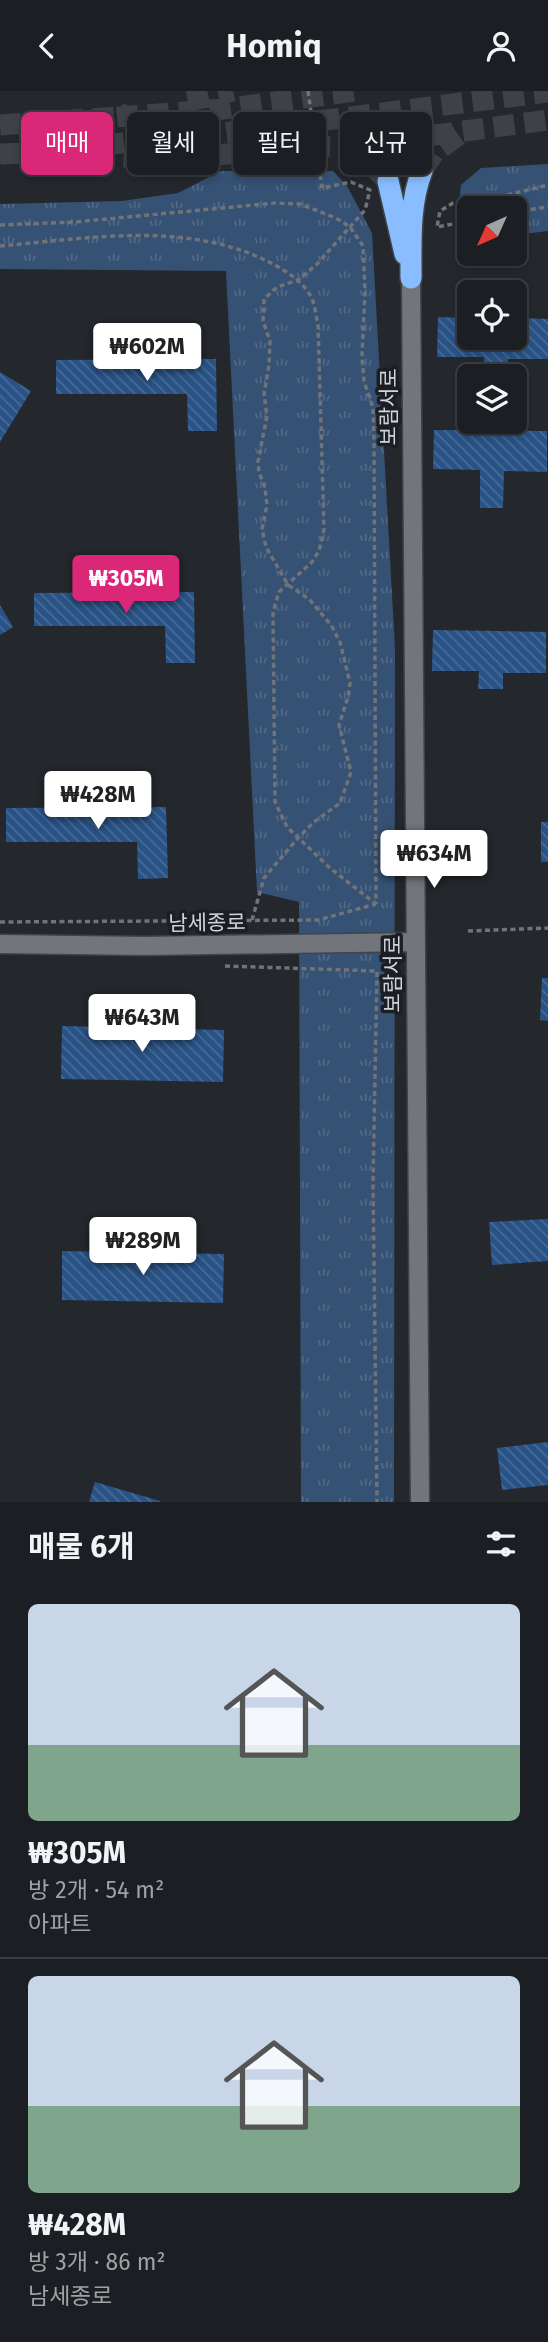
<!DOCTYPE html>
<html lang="ko">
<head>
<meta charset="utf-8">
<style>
  :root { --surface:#1b1e22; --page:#24272a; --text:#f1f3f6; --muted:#a0a2a5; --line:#393c40; --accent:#db2777 }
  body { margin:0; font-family:"Fira Sans","Noto Sans KR",sans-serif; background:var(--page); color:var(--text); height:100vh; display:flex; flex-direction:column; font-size:26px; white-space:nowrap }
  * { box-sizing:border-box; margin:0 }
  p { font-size:23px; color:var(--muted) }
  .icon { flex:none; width:38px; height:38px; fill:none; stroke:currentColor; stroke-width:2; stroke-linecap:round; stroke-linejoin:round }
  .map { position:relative; height:1411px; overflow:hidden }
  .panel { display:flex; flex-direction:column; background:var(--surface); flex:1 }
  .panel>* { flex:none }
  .hud { position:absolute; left:21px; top:21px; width:508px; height:63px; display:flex; gap:14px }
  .needle { width:46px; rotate:225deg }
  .fabs { position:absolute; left:457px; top:105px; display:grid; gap:14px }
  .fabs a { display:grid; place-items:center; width:70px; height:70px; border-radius:10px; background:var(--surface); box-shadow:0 4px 10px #0003,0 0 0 2px var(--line); font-size:35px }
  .price { position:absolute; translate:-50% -60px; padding:0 16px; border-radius:7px; background:#fff; color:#222; font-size:23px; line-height:46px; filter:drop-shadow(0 2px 4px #0008) }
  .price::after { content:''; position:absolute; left:50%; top:42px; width:21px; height:16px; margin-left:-10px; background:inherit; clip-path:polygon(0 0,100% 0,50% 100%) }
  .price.active { background:var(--accent); color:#fff }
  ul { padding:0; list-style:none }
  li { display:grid; align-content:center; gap:14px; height:371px; padding:0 28px }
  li+li { border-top:2px solid var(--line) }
  li span { display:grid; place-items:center; height:217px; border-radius:10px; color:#555 }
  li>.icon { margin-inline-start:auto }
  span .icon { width:126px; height:126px; fill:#fffc; stroke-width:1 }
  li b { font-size:30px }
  h2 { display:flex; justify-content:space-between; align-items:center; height:84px; padding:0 28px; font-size:30px }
  .tag { padding:0 24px; border-radius:10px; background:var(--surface); box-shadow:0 4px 10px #0003,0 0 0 2px var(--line); font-size:24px; line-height:63px }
  .tag.active { background:var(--accent); color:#fff }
  header { display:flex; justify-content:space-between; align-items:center; height:91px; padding:0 28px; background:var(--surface); font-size:32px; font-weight:700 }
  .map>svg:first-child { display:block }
</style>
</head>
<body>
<header><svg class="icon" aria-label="back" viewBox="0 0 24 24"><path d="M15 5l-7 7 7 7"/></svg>Homiq<svg class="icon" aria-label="person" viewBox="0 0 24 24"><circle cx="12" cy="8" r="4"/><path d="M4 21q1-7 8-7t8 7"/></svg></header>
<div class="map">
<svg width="548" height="1411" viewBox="0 0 548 1411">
  <defs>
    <pattern id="grass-tufts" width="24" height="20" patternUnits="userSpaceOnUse" patternTransform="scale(1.75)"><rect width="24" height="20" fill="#355174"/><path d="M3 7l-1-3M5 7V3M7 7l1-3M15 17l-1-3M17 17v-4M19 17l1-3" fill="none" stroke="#516987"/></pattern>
    <pattern id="building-back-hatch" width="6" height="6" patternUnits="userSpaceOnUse" patternTransform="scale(1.75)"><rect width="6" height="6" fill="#295386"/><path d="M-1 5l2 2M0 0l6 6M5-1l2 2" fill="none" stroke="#476b96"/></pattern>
  </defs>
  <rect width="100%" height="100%" fill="#24282d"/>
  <!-- grass -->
  <path fill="url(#grass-tufts)" d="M 548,73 L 548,140 L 515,144 L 514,117 L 469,117 L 469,149 L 455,151 L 461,94 L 481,77 Z
    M 221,80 L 333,80 L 347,95 L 372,142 L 395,558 L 394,1411 L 301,1411 L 299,811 L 257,801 L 226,180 L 0,178 L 0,113 L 122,110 L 178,102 Z"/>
  <!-- building -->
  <path fill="url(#building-back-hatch)" d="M 438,226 L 469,227 L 469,247 L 514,247 L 514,227 L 548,228 L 548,268 L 508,268 L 507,285 L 483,285 L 484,266 L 437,266 Z
    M 216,268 L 217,340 L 188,340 L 187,303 L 56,303 L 56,269 Z
    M 0,281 L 31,300 L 0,351 Z
    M 434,339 L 547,340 L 547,381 L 504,380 L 503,417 L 480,417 L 480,379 L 433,378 Z
    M 194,501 L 195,572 L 166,572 L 165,535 L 34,535 L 34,502 Z
    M 0,514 L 13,536 L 0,544 Z
    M 433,539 L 546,541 L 546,582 L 503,582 L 503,598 L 478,598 L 479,580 L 432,580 Z
    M 166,716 L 168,787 L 138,788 L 137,751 L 6,751 L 6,717 Z
    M 541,731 L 548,731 L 548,771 L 541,771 Z
    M 542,887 L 548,887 L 548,930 L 540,929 Z
    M 62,935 L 224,939 L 223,991 L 61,988 Z
    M 548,1128 L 548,1170 L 492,1174 L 489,1131 Z
    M 62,1160 L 224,1163 L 223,1212 L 62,1209 Z
    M 548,1351 L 548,1394 L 502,1399 L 497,1357 Z
    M 95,1391 L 160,1410 L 160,1411 L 89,1411 Z"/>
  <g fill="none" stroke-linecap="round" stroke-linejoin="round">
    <!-- highway-tunnel -->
    <path stroke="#3e4247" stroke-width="21" stroke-dasharray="21 10" stroke-linecap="butt" d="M 188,10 L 233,0
      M 117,26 L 224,18 L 355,0
      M 0,34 L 117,26 L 129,23
      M 103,54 L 223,42 L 548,1
      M 344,56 L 367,70 L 388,90
      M 0,63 L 56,61 L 164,69 L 310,55 L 344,56 L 548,29
      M 422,80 L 434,62 L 460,43"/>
    <defs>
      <path id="minor" d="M 411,187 L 420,1411
        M 0,853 L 145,855 L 415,851"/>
      <path id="highway" d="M 388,90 L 405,163
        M 411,187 C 411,151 409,113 422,80"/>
    </defs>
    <!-- minor casing -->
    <use href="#minor" stroke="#404448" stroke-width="21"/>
    <!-- highway casing -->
    <use href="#highway" stroke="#404448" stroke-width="24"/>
    <!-- path -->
    <path stroke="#707377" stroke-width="3.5" stroke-dasharray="5 3.5" stroke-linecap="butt" d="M 514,121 L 548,116
      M 469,130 L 437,136 L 440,120 L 453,112 L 495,107 L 548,94
      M 0,134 L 75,131 L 275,112 L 300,113 L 336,127 L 350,136 L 363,155 L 365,201 L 362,263 L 364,290 L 373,317 L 374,351 L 376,813
      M 0,155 C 91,147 189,129 273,173 C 287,181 301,189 310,204 C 315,212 316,225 318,234 L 324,438 L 319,460 L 312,471 L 279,501 L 273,521 L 275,711 L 287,736 L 330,777 L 376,813
      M 252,829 L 264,787 L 298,747 L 314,731 L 340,712 L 351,681 L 339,634 L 348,606 L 350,592 L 340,551 L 331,534 L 309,508 L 288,494 L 266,456 L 262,438 L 267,414 L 265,397 L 259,381 L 258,371 L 267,325 L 264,303 L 269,274 L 270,250 L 263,230 L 264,208 L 277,196 L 298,189 L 317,173 L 365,119 L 370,99 L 351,91 L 322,97
      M 0,831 L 318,829 L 376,813
      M 468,840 L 548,837
      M 225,875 L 377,880 L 373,1091 L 377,1411"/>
    <!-- minor -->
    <use href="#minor" stroke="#72767c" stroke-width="18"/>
    <!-- highway -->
    <use href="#highway" stroke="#89bdff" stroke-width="21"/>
    <!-- path-bridge -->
    <path stroke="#707377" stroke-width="3.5" stroke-dasharray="5 3.5" stroke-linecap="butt" d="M 308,0 L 322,97"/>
  </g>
  <g text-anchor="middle" stroke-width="7" stroke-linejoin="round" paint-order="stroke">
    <!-- street labels -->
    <g font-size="21" fill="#d2d5d8" stroke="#1b1e23">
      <text transform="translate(389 316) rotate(-90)" y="7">보람서로</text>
      <text transform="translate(207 832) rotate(-1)" y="7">남세종로</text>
      <text transform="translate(393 883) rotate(-90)" y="7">보람서로</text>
    </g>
  </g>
</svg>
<div class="fabs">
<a><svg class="needle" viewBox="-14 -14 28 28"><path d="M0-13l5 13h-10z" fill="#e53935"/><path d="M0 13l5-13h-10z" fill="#a0a2a5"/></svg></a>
<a><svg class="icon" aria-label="locate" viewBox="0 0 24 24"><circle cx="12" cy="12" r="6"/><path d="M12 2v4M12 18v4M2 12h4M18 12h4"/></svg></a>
<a><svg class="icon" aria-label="layers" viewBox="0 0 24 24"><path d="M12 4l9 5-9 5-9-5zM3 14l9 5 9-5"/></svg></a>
</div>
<b class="price" style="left:147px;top:292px">₩602M</b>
<b class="price active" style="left:126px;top:524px">₩305M</b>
<b class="price" style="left:98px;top:740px">₩428M</b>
<b class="price" style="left:434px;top:799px">₩634M</b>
<b class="price" style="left:142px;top:963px">₩643M</b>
<b class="price" style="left:143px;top:1186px">₩289M</b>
<div class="hud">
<a class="tag active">매매</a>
<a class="tag">월세</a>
<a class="tag">필터</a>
<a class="tag">신규</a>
</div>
</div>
<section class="panel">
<h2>매물 6개<svg class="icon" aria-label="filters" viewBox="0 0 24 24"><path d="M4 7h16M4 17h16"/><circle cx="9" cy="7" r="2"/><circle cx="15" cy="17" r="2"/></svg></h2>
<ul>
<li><span style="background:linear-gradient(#c9d6e8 65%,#7fa58c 0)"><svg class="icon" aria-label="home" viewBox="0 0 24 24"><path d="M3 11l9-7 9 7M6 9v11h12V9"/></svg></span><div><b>₩305M</b><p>방 2개 · 54 m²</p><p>아파트</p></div></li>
<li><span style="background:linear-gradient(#c9d6e8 60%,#7fa58c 0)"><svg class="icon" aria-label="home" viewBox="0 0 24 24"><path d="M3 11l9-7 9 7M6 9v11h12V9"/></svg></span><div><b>₩428M</b><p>방 3개 · 86 m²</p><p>남세종로</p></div></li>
</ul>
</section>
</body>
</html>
